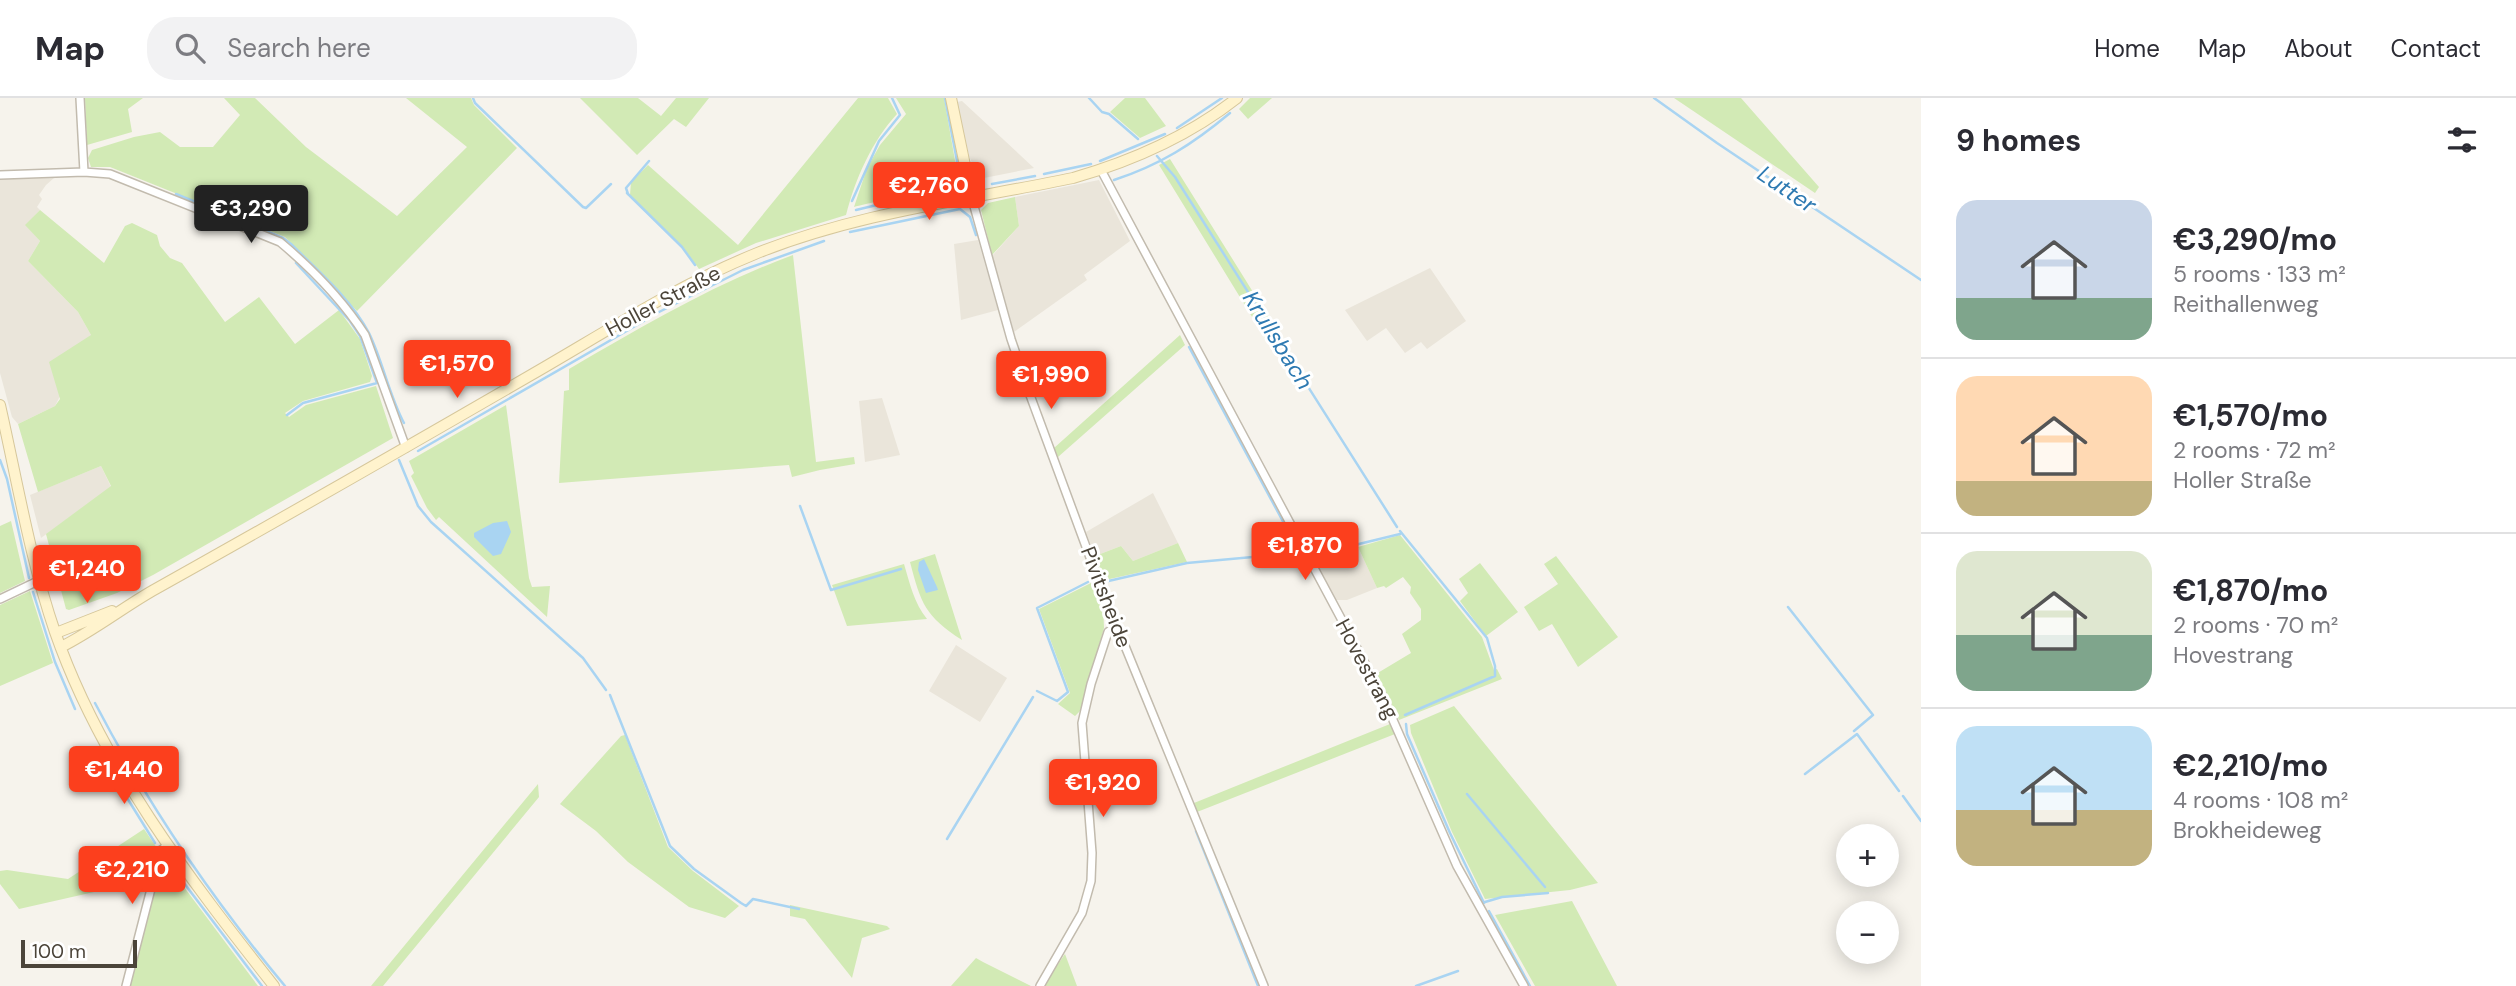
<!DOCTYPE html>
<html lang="en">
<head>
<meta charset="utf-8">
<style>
  :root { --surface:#fff; --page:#f2f2f3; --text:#2b2b33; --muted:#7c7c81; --line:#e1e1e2; --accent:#fc3f1d }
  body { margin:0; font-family:"DM Sans",sans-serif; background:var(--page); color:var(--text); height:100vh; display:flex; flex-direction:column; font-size:26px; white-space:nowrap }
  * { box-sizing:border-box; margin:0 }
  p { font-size:23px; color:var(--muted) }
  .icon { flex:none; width:38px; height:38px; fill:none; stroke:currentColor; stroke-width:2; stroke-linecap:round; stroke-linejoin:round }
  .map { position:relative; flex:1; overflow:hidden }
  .side { display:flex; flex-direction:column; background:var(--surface); width:595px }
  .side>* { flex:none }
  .fabs { position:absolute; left:1836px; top:726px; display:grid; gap:14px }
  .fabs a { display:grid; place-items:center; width:63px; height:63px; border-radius:50%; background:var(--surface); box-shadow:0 4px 18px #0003; font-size:35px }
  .scale { position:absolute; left:21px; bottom:18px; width:116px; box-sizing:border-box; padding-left:7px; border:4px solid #4b4439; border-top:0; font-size:19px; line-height:24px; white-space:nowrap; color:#4b4439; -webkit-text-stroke:5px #fff; paint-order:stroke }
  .price { position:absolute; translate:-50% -60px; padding:0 16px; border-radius:7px; background:var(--accent); color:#fff; font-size:23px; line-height:46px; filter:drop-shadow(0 2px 4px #0008) }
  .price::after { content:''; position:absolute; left:50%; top:42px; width:21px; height:16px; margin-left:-10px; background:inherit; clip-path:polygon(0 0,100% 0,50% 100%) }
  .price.active { background:#222; color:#fff }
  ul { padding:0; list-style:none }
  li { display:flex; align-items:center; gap:21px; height:175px; padding:0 35px }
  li+li { border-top:2px solid var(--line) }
  li span { display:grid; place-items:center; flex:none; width:196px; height:140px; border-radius:21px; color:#555 }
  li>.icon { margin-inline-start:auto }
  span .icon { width:84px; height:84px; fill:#fffc; stroke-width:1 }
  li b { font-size:30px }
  h2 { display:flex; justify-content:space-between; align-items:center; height:84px; padding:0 35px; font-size:30px }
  header { display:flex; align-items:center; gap:42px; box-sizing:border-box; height:98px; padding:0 35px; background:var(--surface); border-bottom:2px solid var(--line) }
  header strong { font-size:33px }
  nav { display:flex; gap:38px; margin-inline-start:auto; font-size:24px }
  .search { width:490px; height:63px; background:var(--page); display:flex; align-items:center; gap:18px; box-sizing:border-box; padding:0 24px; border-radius:28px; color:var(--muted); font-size:26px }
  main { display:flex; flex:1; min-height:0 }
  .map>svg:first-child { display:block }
</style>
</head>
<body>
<header>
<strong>Map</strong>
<div class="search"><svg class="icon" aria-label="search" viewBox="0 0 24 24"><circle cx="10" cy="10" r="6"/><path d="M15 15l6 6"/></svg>Search here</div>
<nav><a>Home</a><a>Map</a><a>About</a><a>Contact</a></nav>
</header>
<main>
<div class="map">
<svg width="1921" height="888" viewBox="0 0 1921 888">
  <rect width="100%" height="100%" fill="#f6f3ec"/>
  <!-- residential -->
  <path fill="#eae5da" d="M 962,3 L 1034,70 L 979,81 L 969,58 L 957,4 Z
    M 54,80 L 46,87 L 39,97 L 42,101 L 37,109 L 40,112 L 26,127 L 40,143 L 28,163 L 78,214 L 91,237 L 55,308 L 18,326 L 12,319 L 0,275 L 0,81 Z
    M 1099,82 L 1130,143 L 1084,177 L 1087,182 L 1014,234 L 992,158 L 1019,128 L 1015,99 Z
    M 978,142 L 998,212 L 961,222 L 954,146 Z
    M 1430,170 L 1466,223 L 1427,251 L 1421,244 L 1405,255 L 1386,230 L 1367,243 L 1345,212 Z
    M 882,300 L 900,357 L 865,364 L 859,303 Z
    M 101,368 L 111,389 L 41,440 L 30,397 Z
    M 1153,395 L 1178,445 L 1133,463 L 1121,448 L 1095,458 L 1086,434 Z
    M 1358,449 L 1377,490 L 1347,502 L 1336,502 L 1317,466 L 1324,462 L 1322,457 Z
    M 956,547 L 1007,580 L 980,624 L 929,593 Z"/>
  <!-- green -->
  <path fill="#d2eab5" d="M 85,0 L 143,0 L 128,11 L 132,34 L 87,47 Z
    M 224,0 L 255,0 L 306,49 L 397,118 L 467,49 L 406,0 L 471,0 L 474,7 L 517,50 L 357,213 L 285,139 L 110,69 L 91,69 L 88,60 L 92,52 L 134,39 L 160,34 L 180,49 L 213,49 L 240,17 Z
    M 580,0 L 638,0 L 661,18 L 676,0 L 709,0 L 686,29 L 674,21 L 637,57 Z
    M 858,0 L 888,0 L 897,16 C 872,43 855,81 846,117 L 756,145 L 699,171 L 683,149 L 630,97 L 631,84 L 648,67 L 738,147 Z
    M 896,0 L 944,0 L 956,68 C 946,93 879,102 854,109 L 867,70 L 880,47 L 906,16 Z
    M 1125,0 L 1145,0 L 1166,28 L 1140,40 L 1110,14 Z
    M 1250,0 L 1272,0 L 1248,21 L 1239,11 Z
    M 1674,0 L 1741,0 L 1819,89 L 1815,95 Z
    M 1170,61 L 1278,234 L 1265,240 L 1159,67 Z
    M 1015,99 L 1019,128 L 992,157 L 981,112 L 988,105 Z
    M 40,112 L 104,165 L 125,128 L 132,125 L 157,137 L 160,148 L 170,160 L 182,165 L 225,224 L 259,199 L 295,246 L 339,212 L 360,241 L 372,278 L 370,284 L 303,303 L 285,315 L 289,319 L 306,307 L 376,288 L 393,340 L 153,477 L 117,495 L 69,512 L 66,511 L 46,436 L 111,388 L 101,368 L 38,394 L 18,326 L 55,308 L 60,301 L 49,264 L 91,237 L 78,214 L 28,163 L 40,143 L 25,127 Z
    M 793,157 L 816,364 L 854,359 L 855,366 L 820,372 L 792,379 L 789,367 L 559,385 L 564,293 L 569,292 L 569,271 C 643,228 714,186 793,157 Z
    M 1180,237 L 1185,247 L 1058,359 L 1054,350 Z
    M 506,307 L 529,480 L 532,489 L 550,488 L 547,519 L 439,419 L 436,422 L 427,410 L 411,378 L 414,375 L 409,363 Z
    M 11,423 L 25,483 L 0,495 L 0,428 Z
    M 1400,437 L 1482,539 L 1494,572 L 1497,571 L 1502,581 L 1399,622 L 1376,576 L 1411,555 L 1402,536 L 1421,522 L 1421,511 L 1410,495 L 1411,489 L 1403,479 L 1386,490 L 1384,488 L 1377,490 L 1358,449 Z
    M 1178,445 L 1187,464 L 1105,482 L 1095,458 L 1121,448 L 1133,463 Z
    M 935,456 L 962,542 C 925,518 921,506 910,464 Z
    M 1556,458 L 1618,539 L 1578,569 L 1552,526 L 1539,533 L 1524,509 L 1558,486 L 1544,466 Z
    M 1480,465 L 1518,514 L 1486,538 L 1460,503 L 1468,495 L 1459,481 Z
    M 904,466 C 910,486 914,505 927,521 L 847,528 L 832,487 Z
    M 1095,483 L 1103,506 L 1104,530 L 1080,613 L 1075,618 L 1058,606 L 1070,595 L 1039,511 Z
    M 30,493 L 53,565 L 0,588 L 0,507 Z
    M 1454,608 L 1598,785 L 1570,792 L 1485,801 L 1452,734 L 1411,635 L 1410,627 Z
    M 1390,626 L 1395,636 L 1197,714 L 1194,705 Z
    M 625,637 L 668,749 L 693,773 L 739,808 L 725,820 L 689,809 L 628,764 L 596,733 L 560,706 L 621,638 Z
    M 538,686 L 539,699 L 383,888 L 371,888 Z
    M 144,731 L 157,750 L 147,782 L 19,811 L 0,786 L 0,773 L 7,772 L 68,781 Z
    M 163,761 L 258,888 L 128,888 Z
    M 1572,803 L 1617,888 L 1535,888 L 1495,817 Z
    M 790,807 L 887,828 L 890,831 L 862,840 L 852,880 L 805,821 L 790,818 Z
    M 1065,856 L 1077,888 L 1046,888 L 1045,885 Z
    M 976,860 L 983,864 L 1031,888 L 951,888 Z"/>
  <!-- water -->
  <path fill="#a9d4f2" d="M 507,423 L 511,434 L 501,456 L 493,458 L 474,439 L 474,435 L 493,425 Z
    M 924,461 L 937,489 L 938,492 L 926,495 L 918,472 L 919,464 Z"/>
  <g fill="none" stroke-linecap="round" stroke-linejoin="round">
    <!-- stream -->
    <path stroke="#a9d4f2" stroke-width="2.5" d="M 473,0 L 475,5 L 583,109 L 586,110 L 611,86
      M 945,0 L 957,63 L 955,79
      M 1089,0 L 1102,14 L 1109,16 L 1138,41
      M 1654,0 L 1717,45 L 1921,182
      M 1177,30 L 1222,0
      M 1157,58 L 1175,79 L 1397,429
      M 1100,63 L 1165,36
      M 1044,76 L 1091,66
      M 1114,82 C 1160,67 1193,46 1230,15
      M 992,86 L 1035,78
      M 627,95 L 682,149 L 695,167
      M 176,96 L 283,140 L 291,146 C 318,173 351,201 369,235 C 383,264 389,297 404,325
      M 628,96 L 626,90 L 649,63
      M 852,103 L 879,43 L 900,17 L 892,0
      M 856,112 L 935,93 L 956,80
      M 850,134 L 960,111 L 970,119 L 976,137
      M 657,215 L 743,172 L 824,143
      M 1189,249 L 1293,442
      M 287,317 L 303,305 L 377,285 L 360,238 L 350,223 L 296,165
      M 418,353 L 644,223
      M 0,362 L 7,381 L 29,480
      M 399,362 L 418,408 L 431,424 L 583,560 L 606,592
      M 800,408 L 831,492 L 901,471
      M 1400,433 L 1487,540 L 1495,568 L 1495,578 L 1405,617
      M 1322,455 L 1400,436
      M 1104,484 L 1187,465 L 1297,455
      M 33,494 L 55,564 L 75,611
      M 1788,509 L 1873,617 L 1854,633
      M 1037,593 L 1057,603 L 1068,594 L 1037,510 L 1088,484
      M 610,597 L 670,748 L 694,771 L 741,805 L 746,808 L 753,801 L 799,811
      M 95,605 C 147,705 213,802 285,888
      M 1406,626 L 1407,636 L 1450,735 L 1484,805
      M 1805,676 L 1857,636 L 1899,693
      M 124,695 L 155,745
      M 1467,696 L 1545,789
      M 1903,698 L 1921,723
      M 1196,733 L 1258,888
      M 947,741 L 1033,599
      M 165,760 L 262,888
      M 1485,804 L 1502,799 L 1548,795
      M 1489,813 L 1530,888
      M 1416,888 L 1458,873"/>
    <defs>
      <path id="street" d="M 80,0 L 84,74
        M 1101,72 L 1382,597 L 1457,768 L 1524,888
        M 0,77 L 84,74 L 110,76 L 280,144 C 311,170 343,203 365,237 L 406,350
        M 972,101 L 1011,241 L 1030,297 L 1102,492 L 1264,888
        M 0,501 L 40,482
        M 126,888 L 161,752 L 168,747
        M 1040,888 L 1082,815 L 1091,783 L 1092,755 L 1082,625 L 1091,586 L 1108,534 L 1117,528"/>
      <path id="secondary" d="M 951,0 L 972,101
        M 0,307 C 17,382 30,461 55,534 C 101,666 188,779 274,888
        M 56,535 L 112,513
        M 61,549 C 93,533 121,511 152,493 C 279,422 405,350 531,277 C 604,235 676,188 755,156 C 856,115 967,102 1073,80 C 1132,63 1189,38 1237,0"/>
    </defs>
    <!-- street casing -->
    <use href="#street" stroke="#c2bbae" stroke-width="10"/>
    <!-- secondary casing -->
    <use href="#secondary" stroke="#d6c79b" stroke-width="12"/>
    <!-- street -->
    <use href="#street" stroke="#fff" stroke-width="7"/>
    <!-- secondary -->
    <use href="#secondary" stroke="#fff3cd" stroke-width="10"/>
  </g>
  <g text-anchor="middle" stroke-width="6" stroke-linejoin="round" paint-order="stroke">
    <!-- street labels -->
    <g font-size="21" fill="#4b4439" stroke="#fff">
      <text transform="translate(663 203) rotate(-28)" y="7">Holler Straße</text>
      <text transform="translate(1106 499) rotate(69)" y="7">Pivitsheide</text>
      <text transform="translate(1367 571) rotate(62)" y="7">Hovestrang</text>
    </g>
    <!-- water labels -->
    <g font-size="23" font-style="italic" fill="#2e7ab2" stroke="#fff">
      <text transform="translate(1787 91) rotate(34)" y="8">Lutter</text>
      <text transform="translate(1278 242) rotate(58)" y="8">Krullsbach</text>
    </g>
  </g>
</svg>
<div class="fabs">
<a>+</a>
<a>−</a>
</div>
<div class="scale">100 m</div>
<b class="price" style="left:929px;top:124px">€2,760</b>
<b class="price active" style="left:251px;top:147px">€3,290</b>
<b class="price" style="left:457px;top:302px">€1,570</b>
<b class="price" style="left:1051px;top:313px">€1,990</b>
<b class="price" style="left:1305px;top:484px">€1,870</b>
<b class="price" style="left:87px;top:507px">€1,240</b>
<b class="price" style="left:124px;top:708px">€1,440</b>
<b class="price" style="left:1103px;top:721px">€1,920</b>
<b class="price" style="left:132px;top:808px">€2,210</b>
</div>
<section class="side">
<h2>9 homes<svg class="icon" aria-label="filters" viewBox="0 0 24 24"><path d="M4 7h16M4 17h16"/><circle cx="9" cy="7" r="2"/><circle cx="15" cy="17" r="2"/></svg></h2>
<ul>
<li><span style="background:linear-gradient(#c9d6e8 70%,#7fa58c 0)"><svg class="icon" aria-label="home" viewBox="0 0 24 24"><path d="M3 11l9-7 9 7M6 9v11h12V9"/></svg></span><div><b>€3,290/mo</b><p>5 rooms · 133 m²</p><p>Reithallenweg</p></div></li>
<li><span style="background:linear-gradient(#ffd9b3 75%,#c2b280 0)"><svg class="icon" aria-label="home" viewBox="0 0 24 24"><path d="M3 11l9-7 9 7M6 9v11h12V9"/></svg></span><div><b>€1,570/mo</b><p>2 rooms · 72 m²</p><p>Holler Straße</p></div></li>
<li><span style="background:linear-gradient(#dfe7d0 60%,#7fa58c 0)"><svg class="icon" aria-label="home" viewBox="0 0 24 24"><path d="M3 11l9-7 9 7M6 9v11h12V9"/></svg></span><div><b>€1,870/mo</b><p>2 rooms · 70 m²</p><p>Hovestrang</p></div></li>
<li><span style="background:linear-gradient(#bfe0f5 60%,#c2b280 0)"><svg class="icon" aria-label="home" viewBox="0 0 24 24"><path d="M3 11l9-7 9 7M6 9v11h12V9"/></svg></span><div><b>€2,210/mo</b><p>4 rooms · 108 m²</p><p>Brokheideweg</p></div></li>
</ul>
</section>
</main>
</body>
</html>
